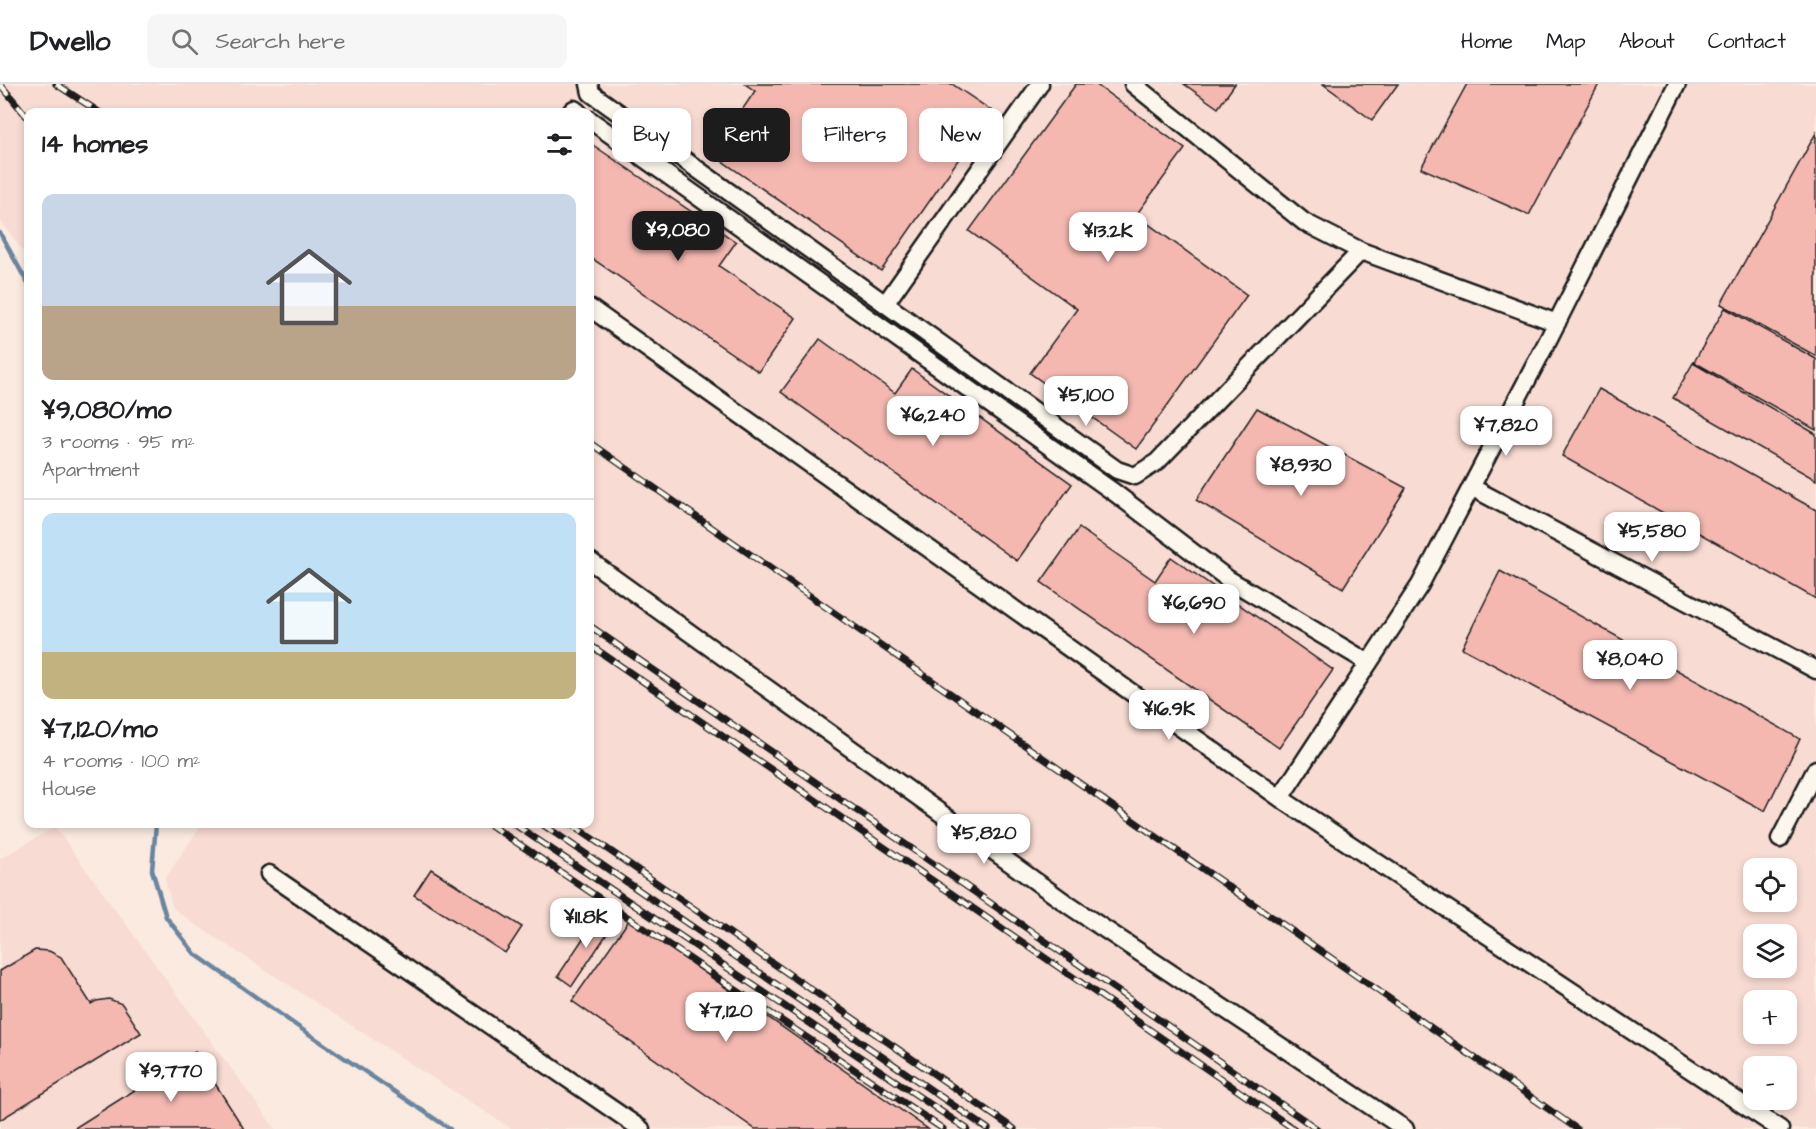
<!DOCTYPE html>
<html lang="en">
<head>
<meta charset="utf-8">
<style>
  :root { --surface:#fff; --page:#f6f6f6; --text:#202124; --muted:#757577; --line:#e0e0e0; --accent:#1c1c1c }
  body { margin:0; font-family:"Architects Daughter",sans-serif; background:var(--page); color:var(--text); height:100vh; display:flex; flex-direction:column; font-size:22px; white-space:nowrap }
  * { box-sizing:border-box; margin:0 }
  p { font-size:20px; color:var(--muted) }
  .icon { flex:none; width:33px; height:33px; fill:none; stroke:currentColor; stroke-width:2; stroke-linecap:round; stroke-linejoin:round }
  .map { position:relative; flex:1; overflow:hidden }
  .side { position:absolute; left:24px; top:24px; width:570px; height:720px; display:flex; flex-direction:column; background:var(--surface); border-radius:12px; box-shadow:0 3px 9px #0003 }
  .side>* { flex:none }
  .top-card { position:absolute; left:612px; top:24px; width:570px; height:54px; display:flex; gap:12px }
  .fabs { position:absolute; left:1743px; top:774px; display:grid; gap:12px }
  .fabs a { display:grid; place-items:center; width:54px; height:54px; border-radius:12px; background:var(--surface); box-shadow:0 3px 9px #0003; font-size:30px }
  .price { position:absolute; translate:-50% -51px; padding:0 14px; border-radius:12px; background:#fff; color:#222; font-size:20px; line-height:39px; filter:drop-shadow(0 2px 3px #0008) }
  .price::after { content:''; position:absolute; left:50%; top:36px; width:18px; height:14px; margin-left:-9px; background:inherit; clip-path:polygon(0 0,100% 0,50% 100%) }
  .price.current { background:var(--accent); color:#fff }
  ul { padding:0; list-style:none }
  li { display:grid; align-content:center; gap:12px; height:318px; padding:0 18px }
  li+li { border-top:2px solid var(--line) }
  li span { display:grid; place-items:center; height:186px; border-radius:12px; color:#555 }
  li>.icon { margin-inline-start:auto }
  span .icon { width:108px; height:108px; fill:#fffc; stroke-width:1 }
  li b { font-size:26px }
  h2 { display:flex; justify-content:space-between; align-items:center; height:72px; padding:0 18px; font-size:26px }
  .tag { padding:0 21px; border-radius:12px; background:var(--surface); box-shadow:0 3px 9px #0003; font-size:21px; line-height:54px }
  .tag.current { background:var(--accent); color:#fff }
  header { display:flex; align-items:center; gap:36px; box-sizing:border-box; height:84px; padding:0 30px; background:var(--surface); border-bottom:2px solid var(--line) }
  header strong { font-size:28px }
  nav { display:flex; gap:33px; margin-inline-start:auto; font-size:21px }
  .search { width:420px; height:54px; background:var(--page); display:flex; align-items:center; gap:15px; box-sizing:border-box; padding:0 21px; border-radius:12px; color:var(--muted); font-size:22px }
  .map>svg:first-child { display:block }
</style>
</head>
<body>
<header>
<strong>Dwello</strong>
<div class="search"><svg class="icon" aria-label="search" viewBox="0 0 24 24"><circle cx="10" cy="10" r="6"/><path d="M15 15l6 6"/></svg>Search here</div>
<nav><a>Home</a><a>Map</a><a>About</a><a>Contact</a></nav>
</header>
<div class="map">
<svg width="1816" height="1045" viewBox="0 0 1816 1045">
  <rect width="100%" height="100%" fill="#faeae0"/>
  <filter id="ink" filterUnits="userSpaceOnUse"><feTurbulence type="fractalNoise" baseFrequency=".0167" numOctaves="2"/><feDisplacementMap in="SourceGraphic" scale="12" xChannelSelector="R" yChannelSelector="G"/><feConvolveMatrix kernelMatrix="1 2 1 2 8 2 1 2 1" color-interpolation-filters="sRGB"/></filter>
  <g filter="url(#ink)">
    <!-- built -->
    <path fill="#f8dbd2" fill-rule="evenodd" d="M 0,0 L 1816,0 L 1816,1045 L 512,1045 L 196,841 L 173,824 L 165,795 L 202,740 L 590,740 L 590,28 L 28,28 L 28,174 L 0,136 ZM 1754,784 L 1786,784 L 1786,818 L 1754,818 ZM 1754,850 L 1786,850 L 1786,884 L 1754,884 ZM 1754,916 L 1786,916 L 1786,950 L 1754,950 ZM 1754,982 L 1786,982 L 1786,1016 L 1754,1016 Z
      M 55,743 L 275,1045 L 0,1045 L 0,775 Z"/>
    <g fill="none" stroke-linecap="round" stroke-linejoin="round">
      <!-- stream -->
      <path stroke="#6985a0" stroke-width="4.5" d="M 0,149 L 28,200
        M 156,740 L 152,786 L 166,833 L 195,870 L 297,942 L 450,1045"/>
    </g>
    <!-- building -->
    <path fill="#f4b8b1" stroke="#1c1c1c" stroke-width="1.5" d="M 745,0 L 952,0 L 992,27 L 881,187 L 712,70 L 755,7 Z
      M 1076,0 L 1095,0 L 1185,65 L 1136,131 L 1247,211 L 1136,365 L 1030,289 L 1077,225 L 969,147 Z
      M 1184,0 L 1235,0 L 1218,24 Z
      M 1323,0 L 1398,0 L 1372,36 Z
      M 1467,0 L 1599,0 L 1529,131 L 1421,84 Z
      M 1816,49 L 1816,272 L 1721,220 Z
      M 590,59 L 736,158 L 719,182 L 796,234 L 759,288 L 590,173 Z
      M 1725,224 L 1816,275 L 1816,346 L 1694,278 Z
      M 820,255 L 895,309 L 912,285 L 1072,400 L 1017,477 L 781,308 Z
      M 1693,279 L 1816,350 L 1816,396 L 1673,314 Z
      M 1599,305 L 1816,426 L 1816,515 L 1562,372 Z
      M 1257,324 L 1406,404 L 1343,504 L 1196,416 Z
      M 1079,444 L 1155,497 L 1171,473 L 1333,586 L 1279,664 L 1041,498 Z
      M 1500,487 L 1800,655 L 1765,727 L 1462,564 Z
      M 431,785 L 522,843 L 505,869 L 414,811 Z
      M 600,829 L 615,838 L 572,902 L 558,892 Z
      M 629,836 L 928,1045 L 755,1045 L 572,917 Z
      M 35,866 L 49,867 L 61,873 L 91,920 L 96,917 L 109,915 L 122,920 L 141,949 L 0,1036 L 0,887 Z
      M 195,968 L 244,1045 L 73,1045 Z"/>
    <g fill="none" stroke-linecap="round" stroke-linejoin="round">
      <defs>
        <path id="minor" d="M 589,0 L 591,9 L 1117,386 L 1135,392 L 1157,378 L 1361,167 L 1557,239
          M 1133,0 L 1304,138 L 1361,167
          M 571,28 L 574,25 L 578,28
          M 590,36 L 1115,409 L 1228,495 L 1369,579
          M 885,220 L 1040,0
          M 590,224 L 1280,714 L 1780,1045
          M 1471,403 L 1816,586
          M 590,477 L 1070,822 L 1405,1045
          M 1280,714 L 1420,501 L 1547,258 L 1677,0
          M 1780,755 L 1816,685
          M 269,790 L 641,1045"/>
      </defs>
      <!-- minor casing -->
      <use href="#minor" stroke="#1c1c1c" stroke-width="21"/>
      <!-- minor -->
      <use href="#minor" stroke="#fbf7ec" stroke-width="16"/>
      <defs>
        <path id="rail" d="M 0,0 L 28,34
          M 56,0 L 99,28
          M 590,359 L 1577,1045
          M 590,542 L 1317,1045
          M 590,561 L 1294,1045
          M 489,740 L 943,1045
          M 514,740 L 967,1045
          M 542,740 L 988,1045
          M 571,740 L 1014,1045"/>
      </defs>
      <!-- rail casing -->
      <use href="#rail" stroke="#1c1c1c" stroke-width="7"/>
      <!-- rail -->
      <use href="#rail" stroke="#fbf7ec" stroke-width="4.5" stroke-dasharray="14" stroke-linecap="butt"/>
    </g>
  </g>
</svg>
<div class="fabs">
<a><svg class="icon" aria-label="locate" viewBox="0 0 24 24"><circle cx="12" cy="12" r="6"/><path d="M12 2v4M12 18v4M2 12h4M18 12h4"/></svg></a>
<a><svg class="icon" aria-label="layers" viewBox="0 0 24 24"><path d="M12 4l9 5-9 5-9-5zM3 14l9 5 9-5"/></svg></a>
<a>+</a>
<a>−</a>
</div>
<b class="price current" style="left:678px;top:178px">¥9,080</b>
<b class="price" style="left:1108px;top:179px">¥13.2K</b>
<b class="price" style="left:1086px;top:343px">¥5,100</b>
<b class="price" style="left:933px;top:363px">¥6,240</b>
<b class="price" style="left:1506px;top:373px">¥7,820</b>
<b class="price" style="left:1301px;top:413px">¥8,930</b>
<b class="price" style="left:1652px;top:479px">¥5,580</b>
<b class="price" style="left:1194px;top:551px">¥6,690</b>
<b class="price" style="left:1630px;top:607px">¥8,040</b>
<b class="price" style="left:1169px;top:657px">¥16.9K</b>
<b class="price" style="left:984px;top:781px">¥5,820</b>
<b class="price" style="left:586px;top:865px">¥11.8K</b>
<b class="price" style="left:726px;top:959px">¥7,120</b>
<b class="price" style="left:171px;top:1019px">¥9,770</b>
<div class="top-card">
<a class="tag">Buy</a>
<a class="tag current">Rent</a>
<a class="tag">Filters</a>
<a class="tag">New</a>
</div>
<section class="side">
<h2>14 homes<svg class="icon" aria-label="filters" viewBox="0 0 24 24"><path d="M4 7h16M4 17h16"/><circle cx="9" cy="7" r="2"/><circle cx="15" cy="17" r="2"/></svg></h2>
<ul>
<li><span style="background:linear-gradient(#c9d6e8 60%,#b9a48a 0)"><svg class="icon" aria-label="home" viewBox="0 0 24 24"><path d="M3 11l9-7 9 7M6 9v11h12V9"/></svg></span><div><b>¥9,080/mo</b><p>3 rooms · 95 m²</p><p>Apartment</p></div></li>
<li><span style="background:linear-gradient(#bfe0f5 75%,#c2b280 0)"><svg class="icon" aria-label="home" viewBox="0 0 24 24"><path d="M3 11l9-7 9 7M6 9v11h12V9"/></svg></span><div><b>¥7,120/mo</b><p>4 rooms · 100 m²</p><p>House</p></div></li>
</ul>
</section>
</div>
</body>
</html>
